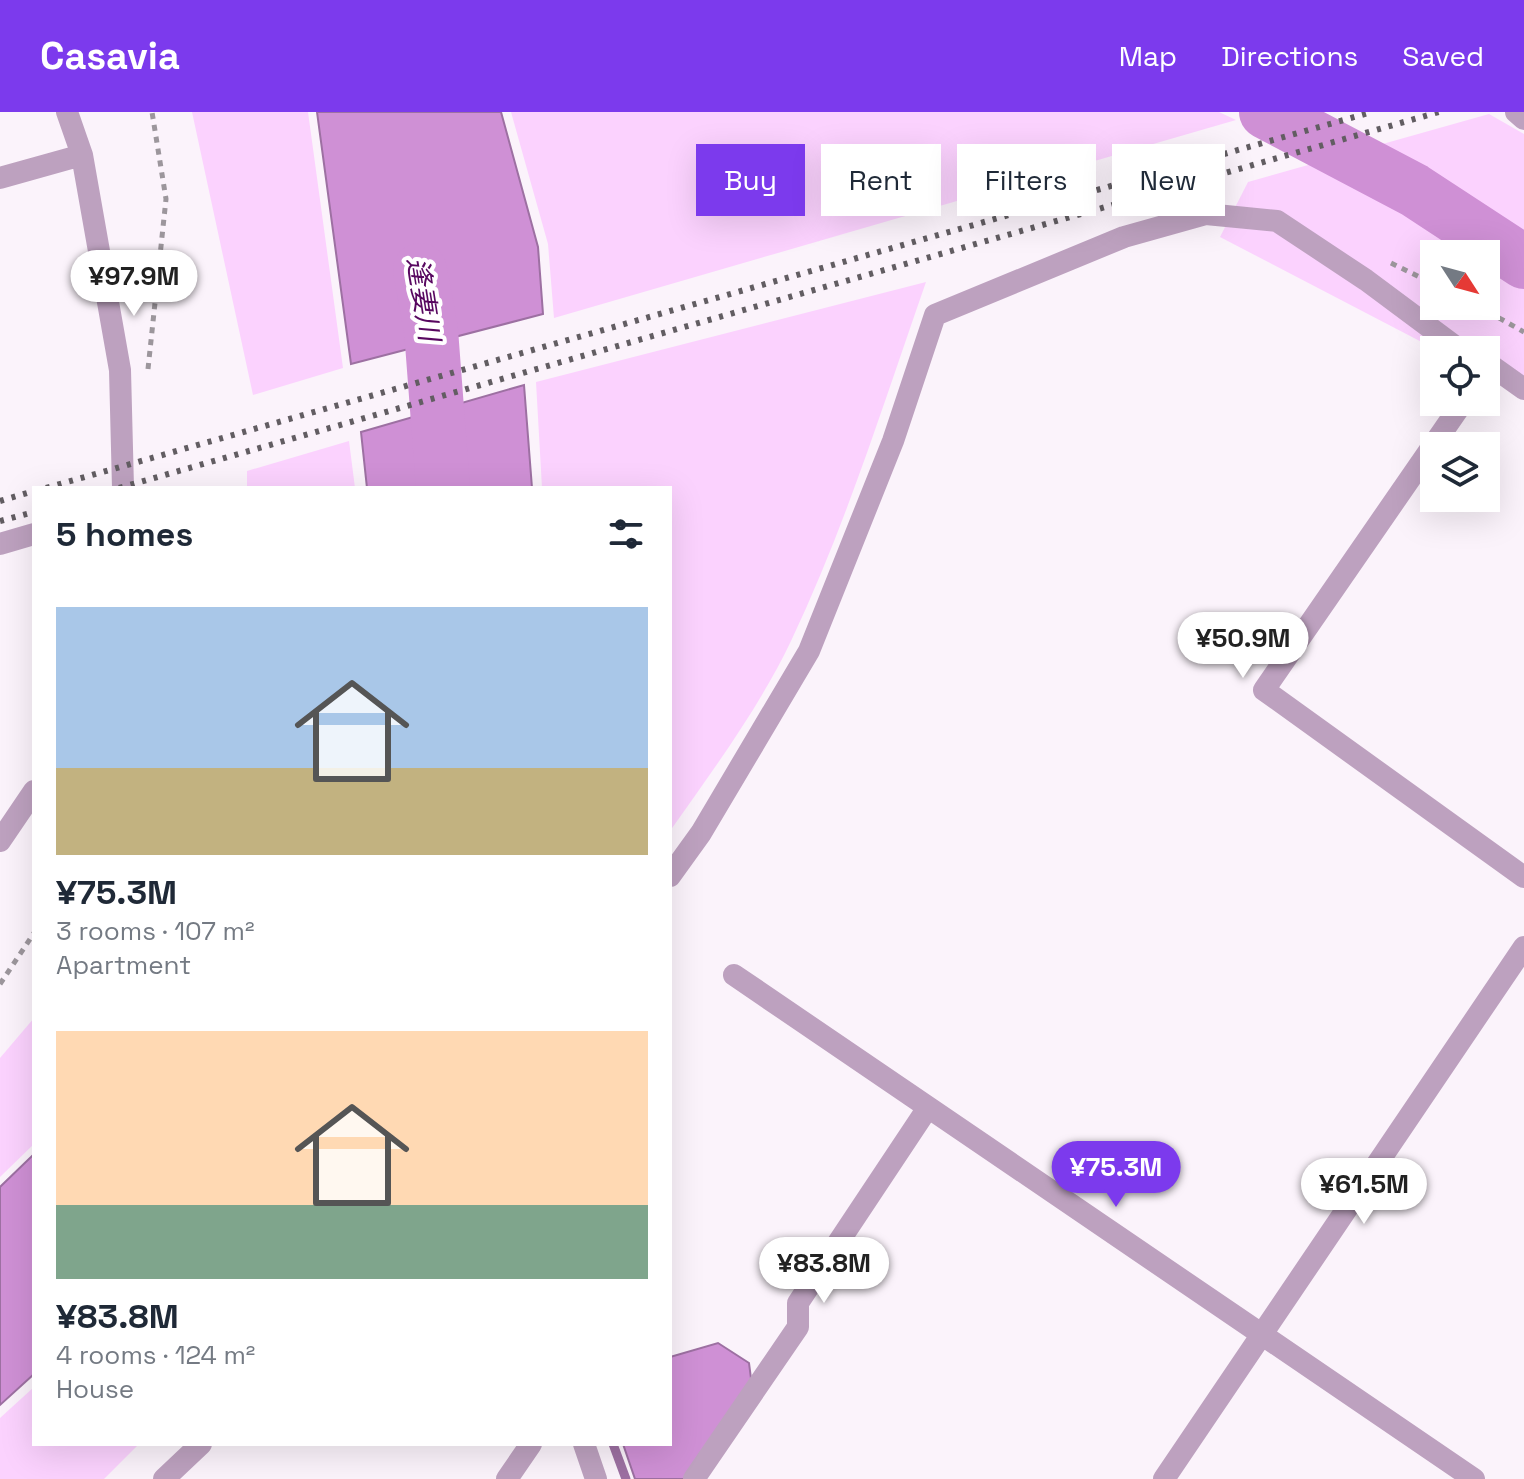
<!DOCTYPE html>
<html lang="en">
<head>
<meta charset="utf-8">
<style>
  :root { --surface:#fff; --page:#f2f2f3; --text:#1f2937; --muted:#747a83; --accent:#7c3aed }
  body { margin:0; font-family:"Space Grotesk","Noto Sans JP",sans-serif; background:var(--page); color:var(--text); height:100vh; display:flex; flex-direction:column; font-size:30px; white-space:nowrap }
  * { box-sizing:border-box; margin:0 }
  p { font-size:26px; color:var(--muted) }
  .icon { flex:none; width:44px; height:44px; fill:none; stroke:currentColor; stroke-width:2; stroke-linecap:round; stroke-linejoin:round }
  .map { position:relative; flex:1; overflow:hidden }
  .panel { position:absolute; left:32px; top:374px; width:640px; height:960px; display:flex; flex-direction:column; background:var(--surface); border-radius:0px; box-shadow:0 8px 32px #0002 }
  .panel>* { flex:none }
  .banner { position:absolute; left:696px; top:32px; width:708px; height:72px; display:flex; gap:16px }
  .needle { width:52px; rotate:126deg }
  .buttons { position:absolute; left:1420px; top:128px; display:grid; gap:16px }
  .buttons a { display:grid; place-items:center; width:80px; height:80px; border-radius:0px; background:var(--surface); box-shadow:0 8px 32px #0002; font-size:40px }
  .price { position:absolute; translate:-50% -68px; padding:0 18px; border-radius:28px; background:#fff; color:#222; font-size:26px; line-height:52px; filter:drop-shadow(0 2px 4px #0008) }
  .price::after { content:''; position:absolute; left:50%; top:48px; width:24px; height:18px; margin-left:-12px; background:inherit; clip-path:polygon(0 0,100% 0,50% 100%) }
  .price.on { background:var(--accent); color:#fff }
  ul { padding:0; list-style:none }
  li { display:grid; align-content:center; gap:16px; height:424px; padding:0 24px }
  li span { display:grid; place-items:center; height:248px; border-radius:0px; color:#555 }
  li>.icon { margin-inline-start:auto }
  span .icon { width:144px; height:144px; fill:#fffc; stroke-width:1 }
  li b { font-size:34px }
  h2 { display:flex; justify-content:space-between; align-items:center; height:96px; padding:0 24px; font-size:34px }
  .tag { padding:0 28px; border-radius:0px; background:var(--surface); box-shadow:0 8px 32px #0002; font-size:28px; line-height:72px }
  .tag.on { background:var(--accent); color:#fff }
  header { display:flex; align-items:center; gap:48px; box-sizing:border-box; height:112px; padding:0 40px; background:var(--accent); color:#fff }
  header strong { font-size:38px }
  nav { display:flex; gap:44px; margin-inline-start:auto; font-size:28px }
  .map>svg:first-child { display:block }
</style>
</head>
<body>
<header>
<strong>Casavia</strong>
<nav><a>Map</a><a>Directions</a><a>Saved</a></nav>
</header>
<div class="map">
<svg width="1524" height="1367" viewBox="0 0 1524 1367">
  <rect width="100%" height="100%" fill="#fbf3fb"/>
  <!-- green -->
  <path fill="#fbd2fe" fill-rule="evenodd" d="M 192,0 L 308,0 L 343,256 L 253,283 Z
    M 511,0 L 1219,0 L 1236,8 L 554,206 L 548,132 Z
    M 1489,2 L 1524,22 L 1524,265 L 1486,246 L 1486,238 L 1437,238 L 1220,125 L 1248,70 ZM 1434,142 L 1486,142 L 1486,194 L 1434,194 Z
    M 926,170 C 884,290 846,413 791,529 C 759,596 713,658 670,719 L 670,376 L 542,376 L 536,270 Z
    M 349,329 L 355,376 L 247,376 L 247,359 Z
    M 34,906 L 34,1032 L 0,1065 L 0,946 Z
    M 34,1275 L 34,1332 L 139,1332 L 104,1367 L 0,1367 L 0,1306 Z"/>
  <!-- water -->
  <path fill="#cf90d5" stroke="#9d70a2" stroke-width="2" d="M 317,0 L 501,0 L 538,135 L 543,202 L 351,252 Z
    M 524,273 L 532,376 L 367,376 L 361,320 Z
    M 34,1042 L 34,1262 L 0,1293 L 0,1075 Z
    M 718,1231 L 749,1251 L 753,1282 L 698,1367 L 635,1367 L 623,1332 L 670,1332 L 670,1245 Z"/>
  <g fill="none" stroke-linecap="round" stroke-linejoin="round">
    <!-- stream -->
    <path stroke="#9d70a2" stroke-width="9" d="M 613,1332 L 626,1367"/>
    <!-- river -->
    <path stroke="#cf90d5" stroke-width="54" d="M 1266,0 L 1414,78 L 1524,150
      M 420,158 L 431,218 L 443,376"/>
    <!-- path -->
    <path stroke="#9c969c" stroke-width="5" stroke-dasharray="6 6" stroke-linecap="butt" d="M 1391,151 L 1434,172
      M 1478,194 L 1524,220
      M 148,257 L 166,87 L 152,0
      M 0,872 L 34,821"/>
    <!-- minor -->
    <path stroke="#bda1bf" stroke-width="22" d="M 1516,0 L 1524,7
      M 82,43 L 120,258 L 123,376
      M 0,66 L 82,43 L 67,0
      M 1486,250 L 1524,277
      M 1463,290 L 1264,578 L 1524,765
      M 0,432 L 34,422
      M 0,729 L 34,679
      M 670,764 L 701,721 L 809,539 L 893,329 L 935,203 L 1124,125 L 1206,102 L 1277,109 L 1366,168 L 1460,238
      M 734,863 L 1474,1367
      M 584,1332 L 596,1367
      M 164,1367 L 201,1332
      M 507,1367 L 531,1332
      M 694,1367 L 798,1215 L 798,1191 L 927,997
      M 1164,1367 L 1524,835"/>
    <!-- rail -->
    <path stroke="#625d62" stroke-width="6" stroke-dasharray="4 8" stroke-linecap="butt" d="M 46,376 L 1372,0
      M 119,376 L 1439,0
      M 0,389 L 34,379
      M 0,409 L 34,400"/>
  </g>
  <g text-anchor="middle" stroke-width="8" stroke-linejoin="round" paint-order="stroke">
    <!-- water labels -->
    <g font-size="28" font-style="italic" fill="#580860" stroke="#fff">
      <text transform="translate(424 187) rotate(81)" y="10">逢妻川</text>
    </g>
  </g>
</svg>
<div class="buttons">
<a><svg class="needle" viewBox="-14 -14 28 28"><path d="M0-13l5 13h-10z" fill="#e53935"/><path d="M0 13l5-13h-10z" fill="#747a83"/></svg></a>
<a><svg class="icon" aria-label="locate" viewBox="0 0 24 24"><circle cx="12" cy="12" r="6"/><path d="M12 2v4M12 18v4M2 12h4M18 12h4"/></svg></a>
<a><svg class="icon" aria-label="layers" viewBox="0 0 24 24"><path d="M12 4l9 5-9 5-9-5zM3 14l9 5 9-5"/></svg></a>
</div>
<b class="price" style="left:134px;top:206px">¥97.9M</b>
<b class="price" style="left:1243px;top:568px">¥50.9M</b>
<b class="price on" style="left:1116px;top:1097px">¥75.3M</b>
<b class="price" style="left:1364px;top:1114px">¥61.5M</b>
<b class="price" style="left:824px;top:1193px">¥83.8M</b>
<div class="banner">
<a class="tag on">Buy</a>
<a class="tag">Rent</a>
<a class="tag">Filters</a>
<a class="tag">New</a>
</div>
<section class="panel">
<h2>5 homes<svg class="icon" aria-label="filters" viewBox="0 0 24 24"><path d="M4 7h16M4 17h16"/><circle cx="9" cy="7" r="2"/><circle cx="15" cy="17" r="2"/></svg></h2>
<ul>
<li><span style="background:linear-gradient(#a9c7e8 65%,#c2b280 0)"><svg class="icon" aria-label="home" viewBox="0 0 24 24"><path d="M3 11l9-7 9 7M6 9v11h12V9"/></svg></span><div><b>¥75.3M</b><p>3 rooms · 107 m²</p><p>Apartment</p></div></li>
<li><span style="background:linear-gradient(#ffd9b3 70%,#7fa58c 0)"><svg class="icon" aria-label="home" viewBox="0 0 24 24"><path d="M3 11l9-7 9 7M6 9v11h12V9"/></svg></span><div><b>¥83.8M</b><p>4 rooms · 124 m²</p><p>House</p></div></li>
</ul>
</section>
</div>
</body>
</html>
